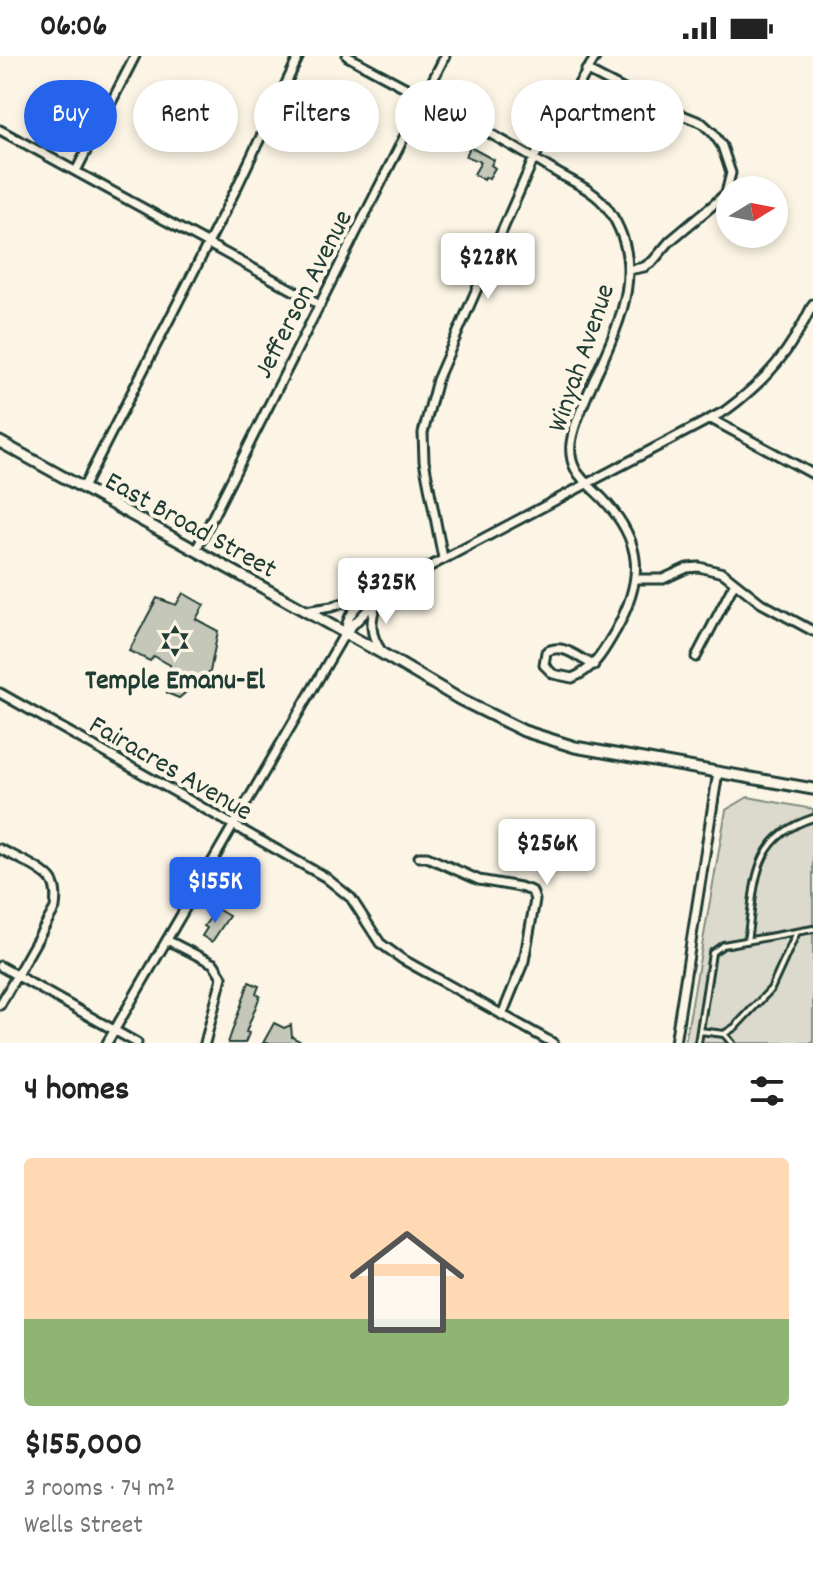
<!DOCTYPE html>
<html lang="en">
<head>
<meta charset="utf-8">
<style>
  :root { --surface:#fff; --page:#f2f2f2; --text:#222; --muted:#767676; --line:#e0e0e0; --accent:#2563eb }
  body { margin:0; font-family:Dekko,sans-serif; background:var(--page); color:var(--text); height:100vh; display:flex; flex-direction:column; font-size:30px; white-space:nowrap }
  * { box-sizing:border-box; margin:0 }
  p { font-size:26px; color:var(--muted) }
  .icon { flex:none; width:44px; height:44px; fill:none; stroke:currentColor; stroke-width:2; stroke-linecap:round; stroke-linejoin:round }
  .map { position:relative; height:987px; overflow:hidden }
  .sheet { display:flex; flex-direction:column; background:var(--surface); flex:1 }
  .sheet>* { flex:none }
  .top-card { position:absolute; left:24px; top:24px; width:766px; height:72px; display:flex; gap:16px }
  .needle { width:52px; rotate:80deg }
  .controls { position:absolute; left:716px; top:120px; display:grid; gap:16px }
  .controls a { display:grid; place-items:center; width:72px; height:72px; border-radius:50%; background:var(--surface); box-shadow:0 4px 12px #0003; font-size:40px }
  .price { position:absolute; translate:-50% -68px; padding:0 18px; border-radius:8px; background:#fff; color:#222; font-size:26px; line-height:52px; filter:drop-shadow(0 2px 4px #0008) }
  .price::after { content:''; position:absolute; left:50%; top:48px; width:24px; height:18px; margin-left:-12px; background:inherit; clip-path:polygon(0 0,100% 0,50% 100%) }
  .price.on { background:var(--accent); color:#fff }
  ul { padding:0; list-style:none }
  li { display:grid; align-content:center; gap:16px; height:424px; padding:0 24px }
  li+li { border-top:2px solid var(--line) }
  li span { display:grid; place-items:center; height:248px; border-radius:8px; color:#555 }
  li>.icon { margin-inline-start:auto }
  span .icon { width:144px; height:144px; fill:#fffc; stroke-width:1 }
  li b { font-size:34px }
  h2 { display:flex; justify-content:space-between; align-items:center; height:96px; padding:0 24px; font-size:34px }
  .tag { padding:0 28px; border-radius:36px; background:var(--surface); box-shadow:0 4px 12px #0003; font-size:28px; line-height:72px }
  .tag.on { background:var(--accent); color:#fff }
  .status { display:flex; justify-content:space-between; align-items:center; height:56px; padding:0 40px; background:var(--surface); direction:ltr }
  .status svg { height:22px; fill:currentColor }
  .map>svg:first-child { display:block }
</style>
</head>
<body>
<div class="status"><b>06:06</b><svg viewBox="0 0 49 12"><path d="M0 12V9h3v3zM5 12V6h3v6zM10 12V3h3v9zM15 12V0h3v12zM26 1h20v11H26zM47 4h2v5h-2z"/></svg></div>
<div class="map">
<svg width="813" height="987" viewBox="0 0 813 987">
  <rect width="100%" height="100%" fill="#fcf5e5"/>
  <filter id="ink" filterUnits="userSpaceOnUse"><feTurbulence type="fractalNoise" baseFrequency=".0125" numOctaves="2"/><feDisplacementMap in="SourceGraphic" scale="16" xChannelSelector="R" yChannelSelector="G"/><feConvolveMatrix kernelMatrix="1 2 1 2 8 2 1 2 1" color-interpolation-filters="sRGB"/></filter>
  <g filter="url(#ink)">
    <!-- green -->
    <path fill="#dcdacc" stroke="#7e8c80" stroke-width="2" d="M 748,741 L 813,753 L 813,987 L 685,987 L 726,754 Z"/>
    <!-- building -->
    <path fill="#c5c7b9" stroke="#1f3d34" stroke-width="2" d="M 470,91 L 494,104 L 491,109 L 495,112 L 489,122 L 485,121 L 484,124 L 474,118 L 481,106 L 466,100 Z
      M 183,537 L 204,549 L 196,563 L 218,575 L 210,616 L 179,642 L 167,637 L 170,609 L 154,600 L 150,605 L 129,595 L 157,542 L 176,549 Z
      M 236,804 L 250,812 L 236,839 L 224,831 Z
      M 217,853 L 229,860 L 212,886 L 202,880 L 207,872 L 204,870 Z
      M 249,926 L 259,930 L 256,938 L 260,940 L 246,976 L 249,977 L 245,987 L 228,987 Z
      M 274,967 L 284,972 L 291,969 L 292,981 L 303,987 L 263,987 Z"/>
    <g fill="none" stroke-linecap="round" stroke-linejoin="round">
      <defs>
        <path id="service" d="M 747,885 C 756,829 750,782 813,762
          M 700,975 L 724,978 L 735,971 L 771,933 L 797,876
          M 724,978 L 732,987
          M 698,987 L 712,897 L 723,889 L 813,873"/>
        <path id="minor" d="M 347,0 C 416,38 487,73 554,115 C 573,126 596,135 608,153 C 653,217 612,280 586,342 C 580,357 573,371 571,387 C 568,415 584,424 602,442 C 644,486 644,523 616,574 C 604,594 596,612 572,622 L 553,618 L 544,609 L 546,596 C 564,586 577,602 594,609
          M 586,14 L 640,42 L 702,67 L 713,77 L 722,90 L 731,117 L 726,137 L 713,149 L 670,185 L 653,205 L 644,211 L 629,214
          M 0,74 L 320,249
          M 76,115 L 135,0
          M 711,363 L 813,418
          M 83,432 L 237,131 L 299,0
          M 196,494 L 445,0
          M 443,502 L 424,405 L 423,377 L 437,324 L 534,102 L 596,0
          M 636,523 L 663,523 L 687,512 L 699,511 L 723,517 L 761,547 L 813,575
          M 377,545 C 370,565 369,578 382,596
          M 305,555 L 331,551 L 387,533 L 725,355 C 768,323 790,296 813,248
          M 345,577 C 347,560 355,551 368,540
          M 696,601 L 734,528
          M 0,637 L 325,821 L 351,842 L 380,887 L 402,903 L 553,987
          M 0,793 C 13,800 45,813 52,825 C 57,833 56,843 55,852 L 0,949
          M 419,801 L 427,801 L 479,824 L 520,831 L 532,835 L 535,844 L 524,905 L 502,959
          M 167,884 L 214,908 L 222,921 L 205,987
          M 0,910 L 137,987
          M 107,987 L 345,577 L 386,535
          M 675,987 L 718,716"/>
        <path id="tertiary" d="M 0,386 L 383,598 L 461,644 L 524,675 L 575,691 L 813,733"/>
      </defs>
      <!-- service casing -->
      <use href="#service" stroke="#1f3d34" stroke-width="10"/>
      <!-- minor casing -->
      <use href="#minor" stroke="#1f3d34" stroke-width="13"/>
      <!-- tertiary casing -->
      <use href="#tertiary" stroke="#1f3d34" stroke-width="15"/>
      <!-- service -->
      <use href="#service" stroke="#fcf5e5" stroke-width="4"/>
      <!-- minor -->
      <use href="#minor" stroke="#fcf5e5" stroke-width="7"/>
      <!-- tertiary -->
      <use href="#tertiary" stroke="#fcf5e5" stroke-width="9"/>
    </g>
  </g>
  <!-- icons -->
  <defs>
    <symbol id="synagogue-bare" viewBox="-9 -9 18 18"><path d="M0-6.5L5.6 3.2H-5.6ZM0 6.5L5.6-3.2H-5.6Z" fill="#1f3d34" stroke="#fcf5e5" stroke-width="2.5" paint-order="stroke"/></symbol>
  </defs>
  <g fill-rule="evenodd">
    <use href="#synagogue-bare" x="153" y="563" width="44" height="44"/>
  </g>
  <g text-anchor="middle" stroke-width="8" stroke-linejoin="round" paint-order="stroke">
    <!-- street labels -->
    <g font-size="28" fill="#1f3d34" stroke="#fcf5e5">
      <text transform="translate(301 237) rotate(-63)" y="10">Jefferson Avenue</text>
      <text transform="translate(579 301) rotate(-71)" y="10">Winyah Avenue</text>
      <text transform="translate(192 467) rotate(29)" y="10">East Broad Street</text>
      <text transform="translate(172 710) rotate(30)" y="10">Fairacres Avenue</text>
    </g>
    <!-- poi labels -->
    <g font-size="28" font-weight="bold" fill="#1f3d34" stroke="#fcf5e5">
      <text x="175" y="632">Temple Emanu-El</text>
    </g>
  </g>
</svg>
<div class="controls">
<a><svg class="needle" viewBox="-14 -14 28 28"><path d="M0-13l5 13h-10z" fill="#e53935"/><path d="M0 13l5-13h-10z" fill="#767676"/></svg></a>
</div>
<b class="price" style="left:488px;top:245px">$228K</b>
<b class="price" style="left:386px;top:570px">$325K</b>
<b class="price" style="left:547px;top:831px">$256K</b>
<b class="price on" style="left:215px;top:869px">$155K</b>
<div class="top-card">
<a class="tag on">Buy</a>
<a class="tag">Rent</a>
<a class="tag">Filters</a>
<a class="tag">New</a>
<a class="tag">Apartment</a>
</div>
</div>
<section class="sheet">
<h2>4 homes<svg class="icon" aria-label="filters" viewBox="0 0 24 24"><path d="M4 7h16M4 17h16"/><circle cx="9" cy="7" r="2"/><circle cx="15" cy="17" r="2"/></svg></h2>
<ul>
<li><span style="background:linear-gradient(#ffd9b3 65%,#8fb573 0)"><svg class="icon" aria-label="home" viewBox="0 0 24 24"><path d="M3 11l9-7 9 7M6 9v11h12V9"/></svg></span><div><b>$155,000</b><p>3 rooms · 74 m²</p><p>Wells Street</p></div></li>
</ul>
</section>
</body>
</html>
